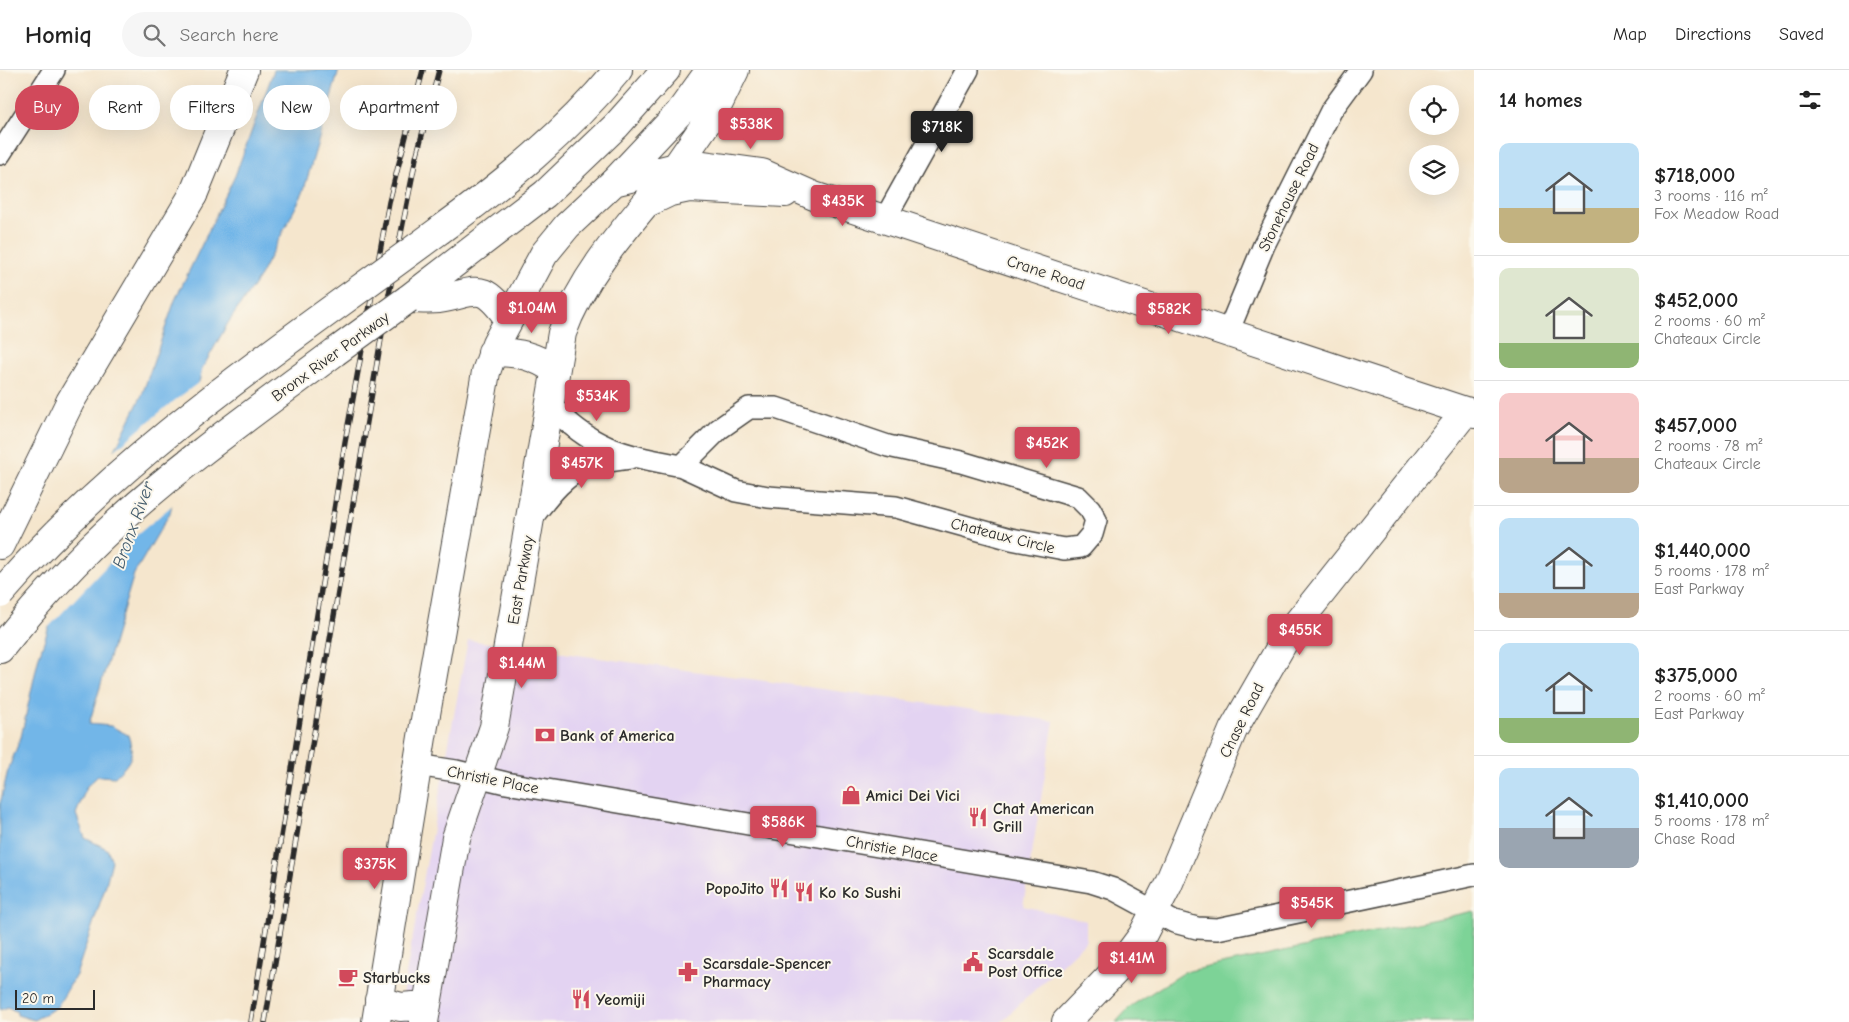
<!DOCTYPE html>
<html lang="en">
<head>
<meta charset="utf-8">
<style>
  :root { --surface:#fff; --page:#f6f6f6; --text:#222; --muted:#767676; --line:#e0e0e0; --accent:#d1495b }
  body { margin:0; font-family:"Comic Neue",sans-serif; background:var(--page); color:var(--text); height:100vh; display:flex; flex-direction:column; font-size:19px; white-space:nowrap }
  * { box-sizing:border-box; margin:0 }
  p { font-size:16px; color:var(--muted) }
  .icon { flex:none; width:28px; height:28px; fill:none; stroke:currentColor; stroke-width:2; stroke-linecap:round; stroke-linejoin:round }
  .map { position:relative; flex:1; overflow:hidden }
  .sheet { display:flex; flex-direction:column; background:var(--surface); width:375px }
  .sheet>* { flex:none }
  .banner { position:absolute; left:15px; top:15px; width:475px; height:45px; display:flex; gap:10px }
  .controls { position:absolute; left:1409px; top:15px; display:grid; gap:10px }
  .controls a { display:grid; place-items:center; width:50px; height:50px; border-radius:50%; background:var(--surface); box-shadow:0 5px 20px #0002; font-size:25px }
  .scale { position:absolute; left:15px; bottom:12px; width:80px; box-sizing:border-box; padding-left:5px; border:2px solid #2b2b2b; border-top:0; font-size:14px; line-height:18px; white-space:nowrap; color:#2b2b2b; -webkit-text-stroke:4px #fbf7ec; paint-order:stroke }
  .price { position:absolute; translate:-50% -42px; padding:0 11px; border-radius:5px; background:var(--accent); color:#fff; font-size:16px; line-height:32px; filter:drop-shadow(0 1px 2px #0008) }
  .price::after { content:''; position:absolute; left:50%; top:30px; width:15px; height:11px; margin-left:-8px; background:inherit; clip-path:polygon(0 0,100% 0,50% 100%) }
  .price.on { background:#222; color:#fff }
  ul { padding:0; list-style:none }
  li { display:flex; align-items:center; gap:15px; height:125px; padding:0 25px }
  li+li { border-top:1px solid var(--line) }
  li span { display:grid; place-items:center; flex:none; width:140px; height:100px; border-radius:10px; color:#555 }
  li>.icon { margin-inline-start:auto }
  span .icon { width:60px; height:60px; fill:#fffc; stroke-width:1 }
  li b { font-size:21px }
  h2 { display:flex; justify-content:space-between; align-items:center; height:60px; padding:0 25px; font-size:21px }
  .pill { padding:0 18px; border-radius:22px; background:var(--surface); box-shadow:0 5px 20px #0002; font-size:18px; line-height:45px }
  .pill.on { background:var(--accent); color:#fff }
  header { display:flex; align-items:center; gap:30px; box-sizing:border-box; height:70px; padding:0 25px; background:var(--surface); border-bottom:1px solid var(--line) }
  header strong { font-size:24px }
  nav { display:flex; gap:28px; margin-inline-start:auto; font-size:18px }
  .search { width:350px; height:45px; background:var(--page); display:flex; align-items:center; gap:12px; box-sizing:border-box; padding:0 18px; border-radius:28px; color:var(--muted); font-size:19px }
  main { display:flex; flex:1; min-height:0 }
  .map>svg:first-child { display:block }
</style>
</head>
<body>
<header>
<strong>Homiq</strong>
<div class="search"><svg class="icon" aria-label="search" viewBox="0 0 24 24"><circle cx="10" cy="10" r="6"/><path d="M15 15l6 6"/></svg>Search here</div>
<nav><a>Map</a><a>Directions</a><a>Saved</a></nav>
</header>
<main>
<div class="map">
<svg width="1474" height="952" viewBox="0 0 1474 952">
  <rect width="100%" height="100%" fill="#fbf7ec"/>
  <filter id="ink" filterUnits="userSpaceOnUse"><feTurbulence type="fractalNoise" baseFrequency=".02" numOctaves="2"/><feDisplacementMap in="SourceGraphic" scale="10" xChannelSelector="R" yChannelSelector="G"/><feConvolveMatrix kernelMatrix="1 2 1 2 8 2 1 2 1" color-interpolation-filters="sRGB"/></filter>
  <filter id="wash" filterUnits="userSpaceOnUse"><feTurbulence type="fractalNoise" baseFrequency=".0096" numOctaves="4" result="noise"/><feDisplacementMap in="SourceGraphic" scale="20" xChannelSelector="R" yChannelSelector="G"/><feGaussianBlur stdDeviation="1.12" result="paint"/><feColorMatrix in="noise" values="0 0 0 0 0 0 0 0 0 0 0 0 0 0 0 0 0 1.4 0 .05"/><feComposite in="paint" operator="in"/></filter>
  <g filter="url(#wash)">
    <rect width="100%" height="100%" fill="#f5e6cd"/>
    <!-- built -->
    <path fill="#e3d3f2" d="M 468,570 L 1054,651 L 1023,836 L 1086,851 L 1086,871 L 1001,952 L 397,952 Z"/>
    <!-- green -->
    <path fill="#7dd397" stroke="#547f61" d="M 1474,841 L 1474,952 L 1116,952 L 1131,936 L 1184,902 Z"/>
    <!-- water -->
    <path fill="#72b6e8" stroke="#4e708a" d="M 274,0 L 339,0 L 303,123 L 260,206 L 228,253 L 202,299 L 170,443 L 134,504 L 89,654 L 111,656 L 128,665 C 135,687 131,691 115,707 L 98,706 L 87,716 L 76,744 L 85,768 L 107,779 L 112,791 L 105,818 L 76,905 L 57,937 L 34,950 L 17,945 L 17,942 L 8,937 L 0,940 L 0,734 L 8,700 L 21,667 L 39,586 L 97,416 L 142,325 L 175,230 L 235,106 Z"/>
    <!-- pier -->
    <path fill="#f5e6cd" d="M 202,310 L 175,433 L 131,470 L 45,561 L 94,416 L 109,385 L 166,337 Z"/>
  </g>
  <g filter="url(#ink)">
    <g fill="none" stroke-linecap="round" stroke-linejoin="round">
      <defs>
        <path id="street" d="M 0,84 L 54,0
          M 885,149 L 968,0
          M 1228,262 L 1264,175 L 1331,41 L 1361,0
          M 550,334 C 591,380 624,385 682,396
          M 749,338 L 776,338 L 888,376 L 961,392 L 1078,427 L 1090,439 L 1096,450 L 1092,464 L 1081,477 L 1064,479 L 1011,469 L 896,437 L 768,427 L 736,421 L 682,396 L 719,359 Z
          M 530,450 C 546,430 562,406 587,396 C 600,391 616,390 630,388
          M 417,695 L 456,701 L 506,713 L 1091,812 L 1113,819 L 1174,852 L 1197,858 L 1217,859 L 1474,805"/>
        <path id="secondary" d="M 193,125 L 244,0
          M 649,132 L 670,122 L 689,118 L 785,123
          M 492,282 C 518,282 535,286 555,300
          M 379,930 L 400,937 L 427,935
          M 376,952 L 422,667 L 486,302 L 496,274 L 544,184 L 567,156 L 614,112 L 676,97 L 704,95 L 762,103 L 814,126 L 1474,344
          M 424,952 L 456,768 L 494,657 L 562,263 C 585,199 634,149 676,97
          M 1066,952 L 1119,897 L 1142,866 L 1168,815 L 1233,660 L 1287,566 L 1466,341"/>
        <path id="highway" d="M 676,97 L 716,39 L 735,0
          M 614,112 L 680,42 L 710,0
          M 440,160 C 505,113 567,62 618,0
          M 408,229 L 545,124 L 616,56 L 666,0
          M 408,229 C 418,229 429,230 439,229 C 479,222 480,210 509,249
          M 0,475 L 70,332 L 193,125
          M 0,579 C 37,533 76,490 119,451 C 187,389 262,337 335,282"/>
      </defs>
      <!-- street casing -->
      <use href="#street" stroke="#494743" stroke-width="24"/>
      <!-- secondary casing -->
      <use href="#secondary" stroke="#494743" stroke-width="30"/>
      <!-- highway casing -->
      <use href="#highway" stroke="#494743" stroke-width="30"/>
      <!-- street -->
      <use href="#street" stroke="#fff" stroke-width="21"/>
      <!-- secondary -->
      <use href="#secondary" stroke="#fff" stroke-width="28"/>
      <!-- highway -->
      <use href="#highway" stroke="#fff" stroke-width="28"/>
      <defs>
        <path id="rail" d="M 251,952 L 345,372 L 389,132 L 423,0
          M 265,952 L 387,234 L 416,88 L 439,0"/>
      </defs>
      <!-- rail casing -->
      <use href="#rail" stroke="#2b2b2b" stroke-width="5.5"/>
      <!-- rail -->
      <use href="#rail" stroke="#fbf7ec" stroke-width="4" stroke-dasharray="11" stroke-linecap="butt"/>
      <defs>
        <path id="highway-bridge" d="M 335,282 L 408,229
          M 0,524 C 125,379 288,273 440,160"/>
      </defs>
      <!-- highway-bridge casing -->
      <use href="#highway-bridge" stroke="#494743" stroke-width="30" stroke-linecap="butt"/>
      <!-- highway-bridge -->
      <use href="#highway-bridge" stroke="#fff" stroke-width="28"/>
    </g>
  </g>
  <!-- icons -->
  <defs>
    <symbol id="bank-bare" viewBox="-9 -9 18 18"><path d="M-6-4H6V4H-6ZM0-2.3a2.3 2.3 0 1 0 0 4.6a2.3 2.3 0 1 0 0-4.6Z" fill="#d1495b" stroke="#fbf7ec" stroke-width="2.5" paint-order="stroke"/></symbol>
    <symbol id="shop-bare" viewBox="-9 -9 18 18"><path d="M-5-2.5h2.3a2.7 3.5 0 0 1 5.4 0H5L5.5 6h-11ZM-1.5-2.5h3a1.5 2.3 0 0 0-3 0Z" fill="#d1495b" stroke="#fbf7ec" stroke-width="2.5" paint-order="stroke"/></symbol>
    <symbol id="restaurant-bare" viewBox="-9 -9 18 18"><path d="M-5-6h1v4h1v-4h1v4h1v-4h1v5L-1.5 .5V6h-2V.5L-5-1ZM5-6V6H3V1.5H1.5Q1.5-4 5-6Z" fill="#d1495b" stroke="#fbf7ec" stroke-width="2.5" paint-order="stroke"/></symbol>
    <symbol id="civic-bare" viewBox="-9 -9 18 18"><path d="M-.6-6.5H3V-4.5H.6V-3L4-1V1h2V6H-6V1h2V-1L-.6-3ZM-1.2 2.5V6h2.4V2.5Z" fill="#d1495b" stroke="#fbf7ec" stroke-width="2.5" paint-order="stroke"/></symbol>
    <symbol id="pharmacy-bare" viewBox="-9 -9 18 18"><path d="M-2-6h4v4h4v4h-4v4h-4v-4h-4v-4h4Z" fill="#d1495b" stroke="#fbf7ec" stroke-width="2.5" paint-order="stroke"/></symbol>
    <symbol id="cafe-bare" viewBox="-9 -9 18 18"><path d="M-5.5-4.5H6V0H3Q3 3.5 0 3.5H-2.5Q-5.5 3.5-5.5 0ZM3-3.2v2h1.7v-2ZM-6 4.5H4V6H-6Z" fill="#d1495b" stroke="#fbf7ec" stroke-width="2.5" paint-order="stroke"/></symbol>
  </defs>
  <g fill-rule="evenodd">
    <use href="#bank-bare" x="531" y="651" width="28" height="28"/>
    <use href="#shop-bare" x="837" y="711" width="28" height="28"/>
    <use href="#restaurant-bare" x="964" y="733" width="28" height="28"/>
    <use href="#restaurant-bare" x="765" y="804" width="28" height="28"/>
    <use href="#restaurant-bare" x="790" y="808" width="28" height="28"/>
    <use href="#civic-bare" x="959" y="878" width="28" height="28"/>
    <use href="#pharmacy-bare" x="674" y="888" width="28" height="28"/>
    <use href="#cafe-bare" x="334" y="893" width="28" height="28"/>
    <use href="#restaurant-bare" x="567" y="915" width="28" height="28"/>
  </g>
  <g text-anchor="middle" stroke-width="4" stroke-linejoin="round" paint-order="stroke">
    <!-- street labels -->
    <g font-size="16" fill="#2b2b2b" stroke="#fbf7ec">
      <text transform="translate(1288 127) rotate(-64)" y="6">Stonehouse Road</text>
      <text transform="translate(1046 202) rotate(18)" y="6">Crane Road</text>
      <text transform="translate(330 286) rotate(-36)" y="6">Bronx River Parkway</text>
      <text transform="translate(1003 465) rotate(14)" y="6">Chateaux Circle</text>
      <text transform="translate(520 510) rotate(-80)" y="6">East Parkway</text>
      <text transform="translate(1241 650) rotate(-64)" y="6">Chase Road</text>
      <text transform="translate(493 709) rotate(11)" y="6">Christie Place</text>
      <text transform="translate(892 778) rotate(10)" y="6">Christie Place</text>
    </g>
    <!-- poi labels -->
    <g font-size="16" font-weight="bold" fill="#2b2b2b" stroke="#fbf7ec" text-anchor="start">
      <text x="560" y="671">Bank of America</text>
      <text x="866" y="731">Amici Dei Vici</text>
      <text x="993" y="744">Chat American<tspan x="993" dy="18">Grill</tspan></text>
      <text x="764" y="824" text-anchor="end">PopoJito</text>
      <text x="819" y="828">Ko Ko Sushi</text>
      <text x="988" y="889">Scarsdale<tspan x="988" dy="18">Post Office</tspan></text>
      <text x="703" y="899">Scarsdale-Spencer<tspan x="703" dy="18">Pharmacy</tspan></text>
      <text x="363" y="913">Starbucks</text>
      <text x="596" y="935">Yeomiji</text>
    </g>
    <!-- water labels -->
    <g font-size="18" font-style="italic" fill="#445c6d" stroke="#fbf7ec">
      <text transform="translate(133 455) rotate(-70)" y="6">Bronx River</text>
    </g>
  </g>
</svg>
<div class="controls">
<a><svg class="icon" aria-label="locate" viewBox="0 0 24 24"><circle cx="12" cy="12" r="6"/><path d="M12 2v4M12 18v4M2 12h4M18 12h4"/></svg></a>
<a><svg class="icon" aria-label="layers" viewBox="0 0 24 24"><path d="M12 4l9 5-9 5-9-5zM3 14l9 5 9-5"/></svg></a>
</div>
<div class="scale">20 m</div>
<b class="price" style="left:751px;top:80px">$538K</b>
<b class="price on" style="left:942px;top:83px">$718K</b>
<b class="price" style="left:843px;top:157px">$435K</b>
<b class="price" style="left:532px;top:264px">$1.04M</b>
<b class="price" style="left:1169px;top:265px">$582K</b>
<b class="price" style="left:597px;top:352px">$534K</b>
<b class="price" style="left:1047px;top:399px">$452K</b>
<b class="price" style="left:582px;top:419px">$457K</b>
<b class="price" style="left:1300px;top:586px">$455K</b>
<b class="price" style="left:522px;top:619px">$1.44M</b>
<b class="price" style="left:783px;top:778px">$586K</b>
<b class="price" style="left:375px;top:820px">$375K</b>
<b class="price" style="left:1312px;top:859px">$545K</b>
<b class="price" style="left:1132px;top:914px">$1.41M</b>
<div class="banner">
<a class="pill on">Buy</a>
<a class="pill">Rent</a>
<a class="pill">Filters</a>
<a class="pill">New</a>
<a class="pill">Apartment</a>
</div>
</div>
<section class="sheet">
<h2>14 homes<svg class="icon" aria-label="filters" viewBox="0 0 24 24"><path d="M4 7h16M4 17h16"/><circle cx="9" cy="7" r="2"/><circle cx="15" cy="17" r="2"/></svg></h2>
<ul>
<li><span style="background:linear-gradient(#bfe0f5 65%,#c2b280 0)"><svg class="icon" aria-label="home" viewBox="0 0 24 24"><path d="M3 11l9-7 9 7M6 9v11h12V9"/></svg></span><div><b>$718,000</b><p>3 rooms · 116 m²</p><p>Fox Meadow Road</p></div></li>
<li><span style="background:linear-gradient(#dfe7d0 75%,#8fb573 0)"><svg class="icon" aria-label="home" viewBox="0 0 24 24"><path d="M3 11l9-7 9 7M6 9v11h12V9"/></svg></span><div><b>$452,000</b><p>2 rooms · 60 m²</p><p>Chateaux Circle</p></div></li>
<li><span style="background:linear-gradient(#f6c9c9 65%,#b9a48a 0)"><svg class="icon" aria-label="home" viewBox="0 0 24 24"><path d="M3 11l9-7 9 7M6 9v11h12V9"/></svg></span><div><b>$457,000</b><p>2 rooms · 78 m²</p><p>Chateaux Circle</p></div></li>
<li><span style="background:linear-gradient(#bfe0f5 75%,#b9a48a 0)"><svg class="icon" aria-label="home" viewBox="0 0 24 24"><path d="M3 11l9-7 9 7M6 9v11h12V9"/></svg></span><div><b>$1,440,000</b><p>5 rooms · 178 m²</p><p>East Parkway</p></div></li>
<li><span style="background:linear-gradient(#bfe0f5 75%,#8fb573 0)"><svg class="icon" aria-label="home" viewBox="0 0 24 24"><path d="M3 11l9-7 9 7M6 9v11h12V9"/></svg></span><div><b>$375,000</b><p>2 rooms · 60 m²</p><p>East Parkway</p></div></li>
<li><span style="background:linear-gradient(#bfe0f5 60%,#9aa5b1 0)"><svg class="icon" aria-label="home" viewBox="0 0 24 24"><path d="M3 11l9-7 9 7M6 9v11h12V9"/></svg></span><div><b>$1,410,000</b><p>5 rooms · 178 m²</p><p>Chase Road</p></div></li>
</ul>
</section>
</main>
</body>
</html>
